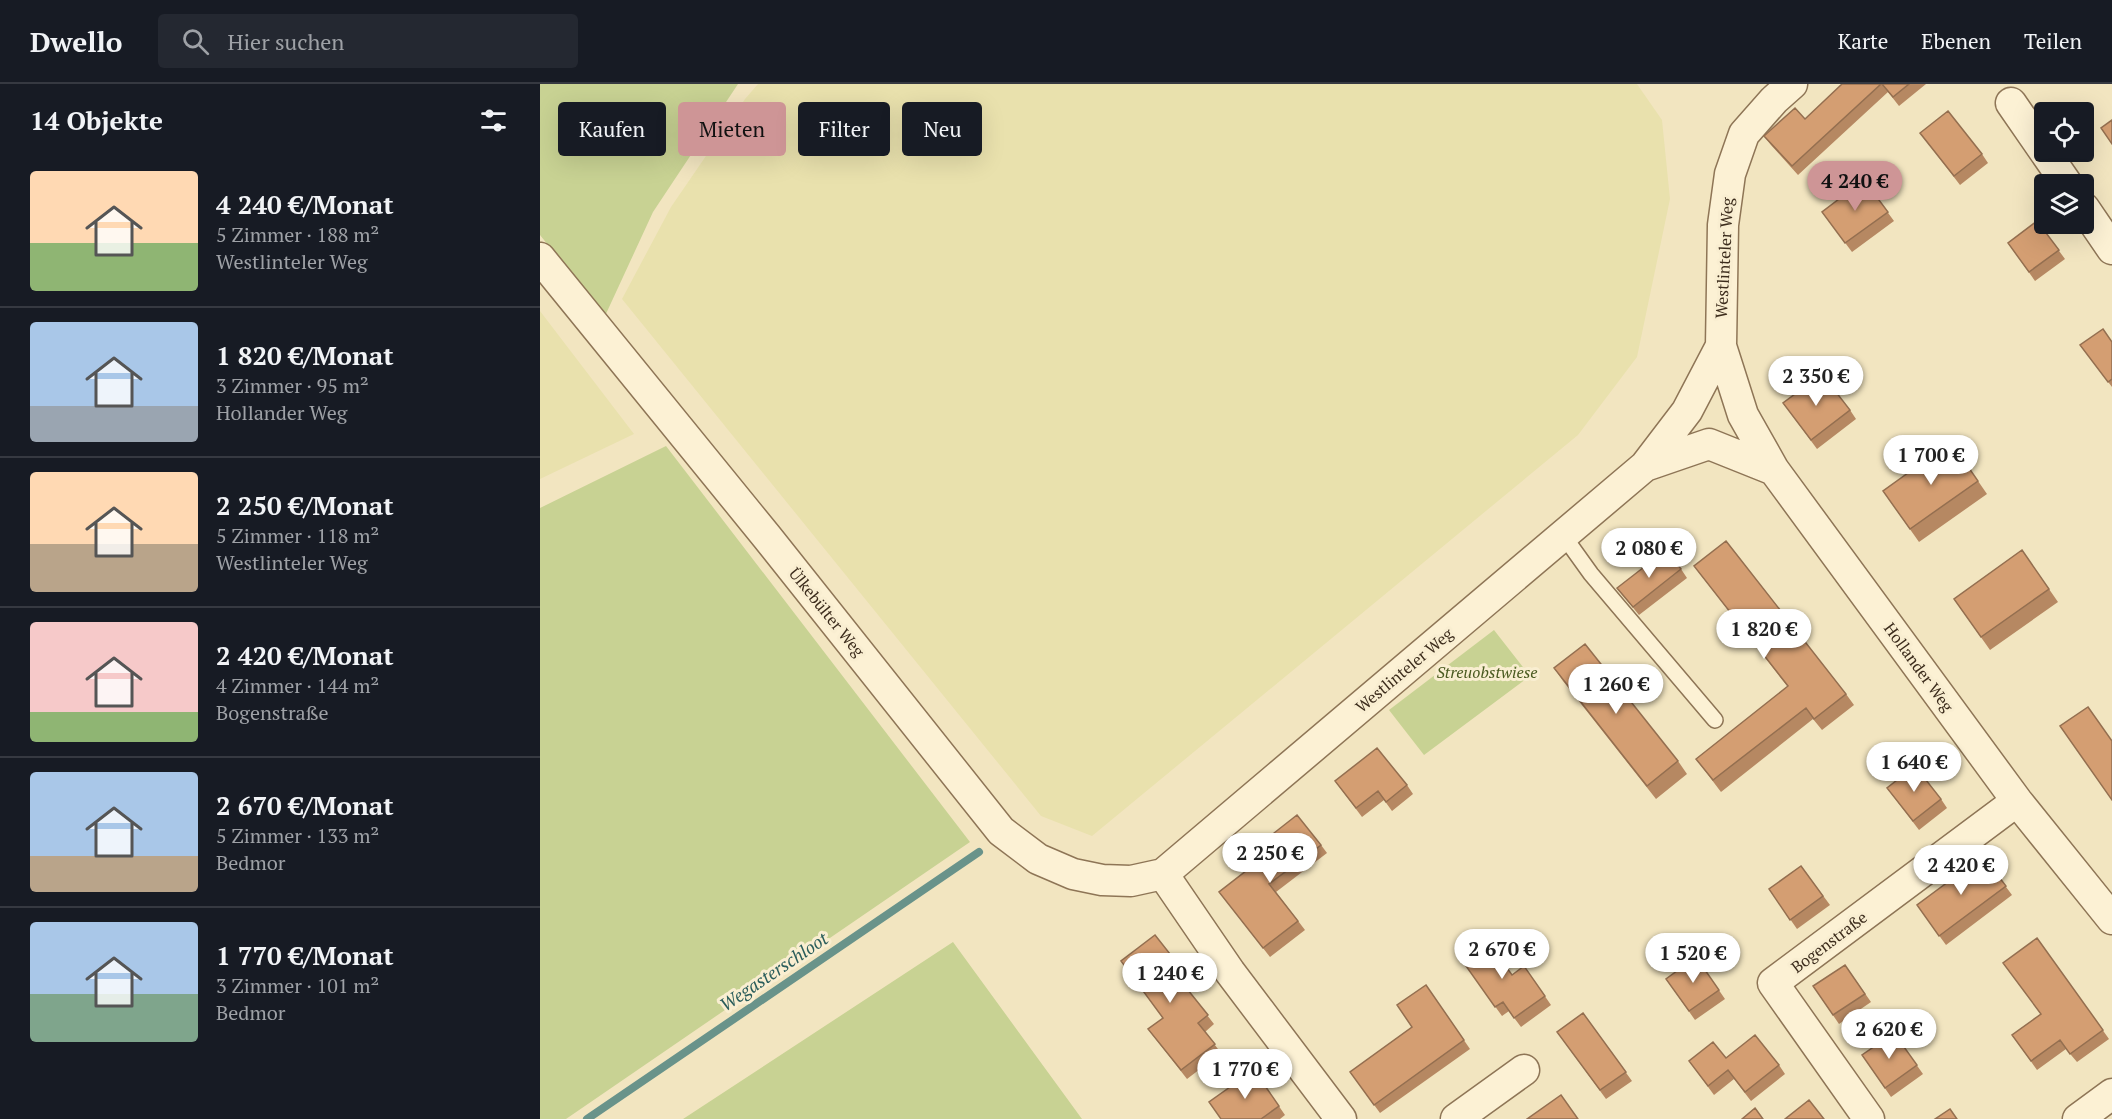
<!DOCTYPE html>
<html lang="de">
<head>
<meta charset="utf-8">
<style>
  :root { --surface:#171b24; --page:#242831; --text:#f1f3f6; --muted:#9ea1a6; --line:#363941; --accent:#ce9596 }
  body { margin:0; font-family:"PT Serif",serif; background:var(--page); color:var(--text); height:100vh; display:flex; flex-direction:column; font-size:22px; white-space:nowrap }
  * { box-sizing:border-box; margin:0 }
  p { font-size:20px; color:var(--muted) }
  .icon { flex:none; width:33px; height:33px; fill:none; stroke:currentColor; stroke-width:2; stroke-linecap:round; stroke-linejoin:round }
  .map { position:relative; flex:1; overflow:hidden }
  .panel { display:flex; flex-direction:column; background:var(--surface); width:540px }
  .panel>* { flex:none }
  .guide { position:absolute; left:18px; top:18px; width:570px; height:54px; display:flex; gap:12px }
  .tools { position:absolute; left:1494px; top:18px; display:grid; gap:12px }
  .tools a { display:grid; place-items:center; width:60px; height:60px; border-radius:6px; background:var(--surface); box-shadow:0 6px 24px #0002; font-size:30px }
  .price { position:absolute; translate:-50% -51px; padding:0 14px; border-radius:21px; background:#fff; color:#222; font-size:20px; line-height:39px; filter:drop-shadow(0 2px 3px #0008) }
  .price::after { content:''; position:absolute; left:50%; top:36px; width:18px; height:14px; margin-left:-9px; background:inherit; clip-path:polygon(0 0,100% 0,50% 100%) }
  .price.on { background:var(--accent); color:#111 }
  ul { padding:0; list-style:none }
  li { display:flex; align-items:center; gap:18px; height:150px; padding:0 30px }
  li+li { border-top:2px solid var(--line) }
  li span { display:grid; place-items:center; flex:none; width:168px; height:120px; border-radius:6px; color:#555 }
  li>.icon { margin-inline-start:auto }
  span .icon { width:72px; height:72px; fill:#fffc; stroke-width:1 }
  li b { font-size:26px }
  h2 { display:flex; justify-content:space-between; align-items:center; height:72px; padding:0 30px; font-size:26px }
  .tag { padding:0 21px; border-radius:6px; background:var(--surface); box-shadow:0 6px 24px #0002; font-size:21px; line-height:54px }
  .tag.on { background:var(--accent); color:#111 }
  header { display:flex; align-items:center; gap:36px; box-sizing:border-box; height:84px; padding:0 30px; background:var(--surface); border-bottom:2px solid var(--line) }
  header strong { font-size:28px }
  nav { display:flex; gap:33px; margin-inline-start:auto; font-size:21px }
  .search { width:420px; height:54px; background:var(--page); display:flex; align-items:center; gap:15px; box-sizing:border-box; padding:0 21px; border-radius:6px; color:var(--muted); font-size:22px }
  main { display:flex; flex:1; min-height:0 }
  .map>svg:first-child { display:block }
</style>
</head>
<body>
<header>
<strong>Dwello</strong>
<div class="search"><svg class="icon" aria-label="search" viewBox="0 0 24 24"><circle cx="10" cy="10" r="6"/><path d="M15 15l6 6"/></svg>Hier suchen</div>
<nav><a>Karte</a><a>Ebenen</a><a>Teilen</a></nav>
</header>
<main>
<section class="panel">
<h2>14 Objekte<svg class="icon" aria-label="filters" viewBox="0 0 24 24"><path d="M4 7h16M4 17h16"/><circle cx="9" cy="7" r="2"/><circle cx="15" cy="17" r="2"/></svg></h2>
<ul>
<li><span style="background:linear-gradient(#ffd9b3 60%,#8fb573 0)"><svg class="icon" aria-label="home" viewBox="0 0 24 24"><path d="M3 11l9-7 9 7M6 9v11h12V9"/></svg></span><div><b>4 240 €/Monat</b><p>5 Zimmer · 188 m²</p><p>Westlinteler Weg</p></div></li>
<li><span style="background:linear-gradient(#a9c7e8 70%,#9aa5b1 0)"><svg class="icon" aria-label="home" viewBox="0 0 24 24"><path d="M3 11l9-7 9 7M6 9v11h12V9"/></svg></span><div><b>1 820 €/Monat</b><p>3 Zimmer · 95 m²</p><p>Hollander Weg</p></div></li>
<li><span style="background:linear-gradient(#ffd9b3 60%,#b9a48a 0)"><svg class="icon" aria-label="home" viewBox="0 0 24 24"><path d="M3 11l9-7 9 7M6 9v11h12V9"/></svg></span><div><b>2 250 €/Monat</b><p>5 Zimmer · 118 m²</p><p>Westlinteler Weg</p></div></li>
<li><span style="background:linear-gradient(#f6c9c9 75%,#8fb573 0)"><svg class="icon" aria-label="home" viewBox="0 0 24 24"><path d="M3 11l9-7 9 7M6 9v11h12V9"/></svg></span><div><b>2 420 €/Monat</b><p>4 Zimmer · 144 m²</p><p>Bogenstraße</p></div></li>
<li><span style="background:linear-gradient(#a9c7e8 70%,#b9a48a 0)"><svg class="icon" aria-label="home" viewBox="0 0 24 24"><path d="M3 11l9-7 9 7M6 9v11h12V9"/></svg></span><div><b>2 670 €/Monat</b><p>5 Zimmer · 133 m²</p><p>Bedmor</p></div></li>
<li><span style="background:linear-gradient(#a9c7e8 60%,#7fa58c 0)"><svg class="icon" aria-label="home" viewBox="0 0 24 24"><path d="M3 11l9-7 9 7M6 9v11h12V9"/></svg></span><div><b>1 770 €/Monat</b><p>3 Zimmer · 101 m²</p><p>Bedmor</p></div></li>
</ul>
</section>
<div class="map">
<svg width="1572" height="1035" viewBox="0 0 1572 1035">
  <rect width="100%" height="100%" fill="#f2e5c0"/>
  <!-- farmland -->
  <path fill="#e9e1ad" d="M 218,0 L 1097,0 L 1122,36 L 1130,115 L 1097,273 L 1038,351 L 552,752 L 501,732 L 82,215 L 131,123 L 205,15 Z
    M 0,227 L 94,350 L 0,395 Z"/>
  <!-- green -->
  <path fill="#c8d293" d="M 0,0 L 198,0 L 113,128 L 65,232 L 0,151 Z
    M 126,362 L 430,758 L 26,1035 L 0,1035 L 0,424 Z
    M 954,546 L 990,592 L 884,671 L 849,626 Z
    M 413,858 L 542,1035 L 143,1035 Z"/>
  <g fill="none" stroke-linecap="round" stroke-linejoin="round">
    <!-- stream -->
    <path stroke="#69938a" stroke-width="8" d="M 47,1035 L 439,768"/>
    <defs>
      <path id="lane" d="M 1023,451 L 1051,490 L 1175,636"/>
      <path id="street" d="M 1252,0 L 1234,16 L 1204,50 L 1190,90 L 1183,141 L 1181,262 L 1203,331 L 1234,386 L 1477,717 L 1572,835
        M 1471,19 L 1527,100
        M 1544,124 L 1572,165
        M 0,174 L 227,453 L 461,747 L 498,775 L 533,790 L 562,796 L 591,797 L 623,790 L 1105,382 L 1147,327 L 1181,262
        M 1105,382 L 1169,360 L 1234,386
        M 623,790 L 690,888 L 801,1035
        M 916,1035 L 984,986
        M 1329,1035 L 1233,899 L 1477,717
        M 1538,1035 L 1572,1010"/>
    </defs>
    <!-- lane casing -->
    <use href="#lane" stroke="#8e7556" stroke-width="18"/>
    <!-- street casing -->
    <use href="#street" stroke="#8e7556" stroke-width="33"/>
    <!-- lane -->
    <use href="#lane" stroke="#fcf1d4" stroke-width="15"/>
    <!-- street -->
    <use href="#street" stroke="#fcf1d4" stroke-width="30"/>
  </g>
  <!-- wall -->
  <path fill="#b68862" d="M 1302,0 L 1386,0 L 1359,22 L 1348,8 L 1258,91 L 1231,61 L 1224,52 L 1265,35 Z
    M 1380,49 L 1442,70 L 1448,79 L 1420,101 Z
    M 1324,96 L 1354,137 L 1312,168 L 1282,128 Z
    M 1497,137 L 1525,175 L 1495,197 L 1468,159 Z
    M 1572,258 L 1572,303 L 1540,261 Z
    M 1243,319 L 1310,326 L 1316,335 L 1277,365 Z
    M 1411,358 L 1447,410 L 1379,458 L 1343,407 Z
    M 1482,466 L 1518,518 L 1450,566 L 1414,515 Z
    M 1154,482 L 1306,610 L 1314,621 L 1282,646 L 1273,635 L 1181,708 L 1156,675 L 1248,603 Z
    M 1141,485 L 1147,494 L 1099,531 L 1077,504 Z
    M 1014,584 L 1138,677 L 1147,690 L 1116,715 L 1023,597 Z
    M 795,697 L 867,701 L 873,710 L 852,727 L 844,716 L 822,733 Z
    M 1347,704 L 1401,715 L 1407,724 L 1379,746 Z
    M 734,749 L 781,761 L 787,769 L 736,808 L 765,846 L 730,873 L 679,808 L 741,759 Z
    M 1443,772 L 1472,811 L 1406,861 L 1377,821 Z
    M 1261,782 L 1290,821 L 1257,845 L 1229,805 Z
    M 1497,854 L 1569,955 L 1537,978 L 1526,965 L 1497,986 L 1472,951 L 1501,930 Z
    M 1156,873 L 1185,915 L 1155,936 L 1126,895 Z
    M 634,875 L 640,884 L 634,889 L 674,940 L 665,948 L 681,969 L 647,995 L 608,945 L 623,934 L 581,877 Z
    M 921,875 L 972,891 L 984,882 L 1011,921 L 981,943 L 969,927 L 962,932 Z
    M 1305,881 L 1331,918 L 1299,940 L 1273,902 Z
    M 886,901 L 930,965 L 840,1029 L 810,988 L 872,943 Z
    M 1043,929 L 1092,997 L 1066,1015 L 1017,948 Z
    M 1354,949 L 1383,990 L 1351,1013 L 1322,971 Z
    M 1186,974 L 1239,981 L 1245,990 L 1211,1017 L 1194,995 L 1174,1011 L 1149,977 Z
    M 714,986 L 745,1031 L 740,1035 L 681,1035 Z"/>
  <!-- building -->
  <path fill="#d49e72" stroke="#946f50" stroke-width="1.5" d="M 1302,0 L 1341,0 L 1252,82 L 1224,52 L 1255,24 L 1265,35 Z
    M 1342,0 L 1369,0 L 1353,13 Z
    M 1408,27 L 1442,70 L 1414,92 L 1380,49 Z
    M 1572,36 L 1572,60 L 1561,44 Z
    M 1324,96 L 1348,128 L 1305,159 L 1282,128 Z
    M 1497,137 L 1519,166 L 1489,188 L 1468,159 Z
    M 1563,245 L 1572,258 L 1572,295 L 1568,298 L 1540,261 Z
    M 1282,290 L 1310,326 L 1271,356 L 1243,319 Z
    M 1411,358 L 1438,397 L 1370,445 L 1343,407 Z
    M 1186,457 L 1306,610 L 1274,635 L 1266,624 L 1173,696 L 1156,675 L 1248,602 L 1154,482 Z
    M 1126,466 L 1141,485 L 1093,523 L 1077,504 Z
    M 1482,466 L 1509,505 L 1441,553 L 1414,515 Z
    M 1045,560 L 1138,677 L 1107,702 L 1014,584 Z
    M 1548,623 L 1572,657 L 1572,716 L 1520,642 Z
    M 837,664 L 867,701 L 846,718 L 838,707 L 816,724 L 795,697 Z
    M 1375,682 L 1401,715 L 1373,737 L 1347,704 Z
    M 757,731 L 781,761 L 729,800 L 758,837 L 723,864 L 679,808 L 742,759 L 734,749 Z
    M 1443,772 L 1466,802 L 1399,852 L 1377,821 Z
    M 1261,782 L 1283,812 L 1250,836 L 1229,805 Z
    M 615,851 L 634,875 L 627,880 L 668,931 L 658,939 L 675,960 L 641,986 L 608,945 L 623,934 L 581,877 Z
    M 1497,854 L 1563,946 L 1530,970 L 1520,956 L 1491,977 L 1472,951 L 1501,930 L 1463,879 Z
    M 947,856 L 972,891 L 984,882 L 1005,912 L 974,934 L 963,918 L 955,923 L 921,875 Z
    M 1156,873 L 1179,906 L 1149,927 L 1126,895 Z
    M 1305,881 L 1325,910 L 1293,931 L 1273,902 Z
    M 886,901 L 924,956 L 834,1021 L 810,988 L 872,943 L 857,921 Z
    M 1043,929 L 1086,988 L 1060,1006 L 1017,948 Z
    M 1354,949 L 1377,981 L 1345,1004 L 1322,971 Z
    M 1215,951 L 1239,981 L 1205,1008 L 1188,986 L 1168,1002 L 1149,977 L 1173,958 L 1186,974 Z
    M 714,986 L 739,1022 L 721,1035 L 681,1035 L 669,1018 Z
    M 1021,1011 L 1038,1035 L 987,1035 Z
    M 1269,1016 L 1284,1035 L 1245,1035 Z
    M 1215,1024 L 1223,1035 L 1202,1035 Z
    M 1410,1025 L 1417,1035 L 1395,1035 Z"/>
  <g text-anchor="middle" stroke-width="6" stroke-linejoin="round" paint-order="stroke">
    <!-- street labels -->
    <g font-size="16" fill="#3c2c1c" stroke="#f9eed1">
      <text transform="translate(1184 174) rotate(-87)" y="6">Westlinteler Weg</text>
      <text transform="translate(287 528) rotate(51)" y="6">Ülkebülter Weg</text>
      <text transform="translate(1379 583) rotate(54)" y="6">Hollander Weg</text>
      <text transform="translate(864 586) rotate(-40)" y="6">Westlinteler Weg</text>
      <text transform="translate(1289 858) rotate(-37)" y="6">Bogenstraße</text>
    </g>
    <!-- park labels -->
    <g font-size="16" font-style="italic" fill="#4a5a20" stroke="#f9eed1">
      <text x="947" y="594">Streuobstwiese</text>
    </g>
    <!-- water labels -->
    <g font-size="18" font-style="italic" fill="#2a5d5b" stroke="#f9eed1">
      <text transform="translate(234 888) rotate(-34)" y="6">Wegasterschloot</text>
    </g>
  </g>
</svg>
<div class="tools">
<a><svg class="icon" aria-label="locate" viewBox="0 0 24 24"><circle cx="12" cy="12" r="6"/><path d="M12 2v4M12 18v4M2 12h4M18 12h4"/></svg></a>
<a><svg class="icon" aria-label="layers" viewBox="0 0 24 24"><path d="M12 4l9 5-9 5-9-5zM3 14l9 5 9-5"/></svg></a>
</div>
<b class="price on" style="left:1315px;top:128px">4 240 €</b>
<b class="price" style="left:1276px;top:323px">2 350 €</b>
<b class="price" style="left:1391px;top:402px">1 700 €</b>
<b class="price" style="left:1109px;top:495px">2 080 €</b>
<b class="price" style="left:1224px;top:576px">1 820 €</b>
<b class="price" style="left:1076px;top:631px">1 260 €</b>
<b class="price" style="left:1374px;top:709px">1 640 €</b>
<b class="price" style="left:730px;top:800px">2 250 €</b>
<b class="price" style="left:1421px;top:812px">2 420 €</b>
<b class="price" style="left:962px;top:896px">2 670 €</b>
<b class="price" style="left:1153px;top:900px">1 520 €</b>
<b class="price" style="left:630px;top:920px">1 240 €</b>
<b class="price" style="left:1349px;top:976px">2 620 €</b>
<b class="price" style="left:705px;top:1016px">1 770 €</b>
<div class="guide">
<a class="tag">Kaufen</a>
<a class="tag on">Mieten</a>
<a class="tag">Filter</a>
<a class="tag">Neu</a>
</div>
</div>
</main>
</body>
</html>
